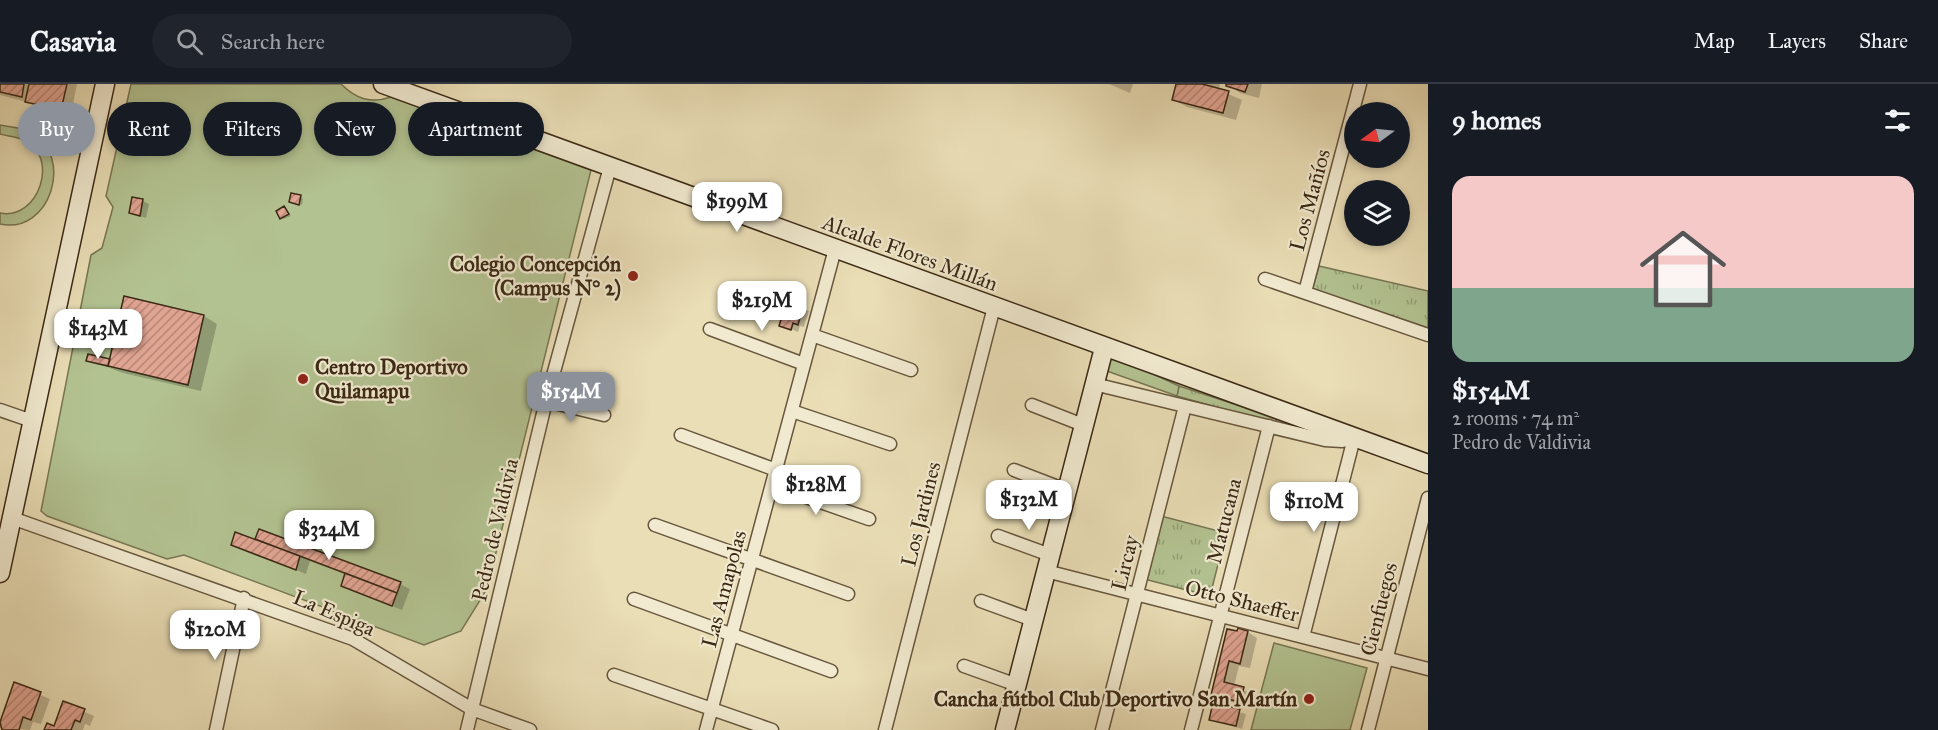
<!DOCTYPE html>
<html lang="en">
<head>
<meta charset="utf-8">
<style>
  :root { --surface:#171b24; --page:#20242c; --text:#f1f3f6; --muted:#9ea1a6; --line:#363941; --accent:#8c9099 }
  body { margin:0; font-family:"IM FELL Great Primer",serif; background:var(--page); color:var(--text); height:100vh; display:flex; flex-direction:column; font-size:22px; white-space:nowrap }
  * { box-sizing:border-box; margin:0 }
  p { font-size:20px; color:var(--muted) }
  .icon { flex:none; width:33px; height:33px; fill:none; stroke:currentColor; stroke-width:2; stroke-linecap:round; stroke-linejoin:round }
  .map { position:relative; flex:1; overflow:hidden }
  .details { display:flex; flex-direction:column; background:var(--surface); width:510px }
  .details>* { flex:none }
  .banner { position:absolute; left:18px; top:18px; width:570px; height:54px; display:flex; gap:12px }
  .needle { width:39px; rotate:255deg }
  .tools { position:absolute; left:1344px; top:18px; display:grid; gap:12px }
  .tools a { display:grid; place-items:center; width:66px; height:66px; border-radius:50%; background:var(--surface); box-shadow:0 3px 9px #0003; font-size:30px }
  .price { position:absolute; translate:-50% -51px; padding:0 14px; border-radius:12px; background:#fff; color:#222; font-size:20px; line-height:39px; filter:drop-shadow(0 2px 3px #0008) }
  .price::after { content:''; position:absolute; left:50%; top:36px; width:18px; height:14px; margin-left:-9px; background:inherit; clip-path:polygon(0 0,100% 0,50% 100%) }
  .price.on { background:var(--accent); color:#fff }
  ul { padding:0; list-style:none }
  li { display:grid; align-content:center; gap:12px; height:318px; padding:0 24px }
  li span { display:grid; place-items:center; height:186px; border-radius:18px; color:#555 }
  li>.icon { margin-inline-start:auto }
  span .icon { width:108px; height:108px; fill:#fffc; stroke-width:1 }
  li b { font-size:26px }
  h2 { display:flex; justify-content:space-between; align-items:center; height:72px; padding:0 24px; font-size:26px }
  .chip { padding:0 21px; border-radius:27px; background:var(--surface); box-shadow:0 3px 9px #0003; font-size:21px; line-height:54px }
  .chip.on { background:var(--accent); color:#fff }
  header { display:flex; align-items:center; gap:36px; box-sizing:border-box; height:84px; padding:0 30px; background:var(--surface); border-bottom:2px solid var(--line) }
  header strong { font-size:28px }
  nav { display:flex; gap:33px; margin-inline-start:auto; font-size:21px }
  .search { width:420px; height:54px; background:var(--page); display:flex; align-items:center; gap:15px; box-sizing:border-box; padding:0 21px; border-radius:33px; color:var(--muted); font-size:22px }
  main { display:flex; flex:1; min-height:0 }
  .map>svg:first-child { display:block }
</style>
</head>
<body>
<header>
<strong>Casavia</strong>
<div class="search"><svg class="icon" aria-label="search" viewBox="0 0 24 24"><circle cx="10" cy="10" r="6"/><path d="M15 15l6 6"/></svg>Search here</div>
<nav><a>Map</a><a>Layers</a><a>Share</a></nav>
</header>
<main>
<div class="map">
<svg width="1428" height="646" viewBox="0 0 1428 646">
  <defs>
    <pattern id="grass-tufts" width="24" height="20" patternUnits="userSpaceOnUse" patternTransform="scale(1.5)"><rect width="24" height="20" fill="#b3c291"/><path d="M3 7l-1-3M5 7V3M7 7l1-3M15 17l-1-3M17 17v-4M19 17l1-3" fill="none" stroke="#939e75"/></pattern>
    <pattern id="building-hatch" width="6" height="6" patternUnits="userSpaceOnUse" patternTransform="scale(1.5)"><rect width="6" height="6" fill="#e0a492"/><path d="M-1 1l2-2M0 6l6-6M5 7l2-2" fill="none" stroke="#b78676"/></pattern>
  </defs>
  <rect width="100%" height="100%" fill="#eadeb6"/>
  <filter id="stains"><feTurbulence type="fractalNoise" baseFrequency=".00333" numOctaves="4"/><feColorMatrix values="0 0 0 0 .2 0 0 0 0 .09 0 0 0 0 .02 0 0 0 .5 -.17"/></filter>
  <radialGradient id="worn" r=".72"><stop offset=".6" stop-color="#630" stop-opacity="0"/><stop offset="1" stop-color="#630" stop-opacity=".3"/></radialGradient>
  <!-- grass -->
  <path fill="url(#grass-tufts)" stroke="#777653" stroke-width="1.5" d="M 1319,182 L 1428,207 L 1428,245 L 1312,206 Z
    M 1179,302 L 1277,334 L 1275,340 L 1177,312 Z
    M 1161,432 L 1226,449 L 1210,512 L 1144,495 Z"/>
  <!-- park -->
  <path fill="#b3c291" stroke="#777653" stroke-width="1.5" d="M 131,0 L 341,0 C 356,15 371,20 391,13 L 591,86 L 487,505 L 461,547 L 424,561 L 184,471 L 167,475 L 47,432 L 41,427 L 91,171 L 102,164 L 113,123 L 106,112 Z
    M 0,41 C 10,43 23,44 31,48 C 75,73 50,151 0,140 L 0,129 C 39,137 60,72 24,56 C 17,53 7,52 0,50 Z
    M 1108,269 L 1179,302 L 1177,312 L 1104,286 Z
    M 1274,559 L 1367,584 L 1350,646 L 1251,646 Z"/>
  <!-- shadow -->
  <path fill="#0003" d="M 0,0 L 77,0 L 71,30 L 0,11 Z
    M 1109,0 L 1133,0 L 1130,9 Z
    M 1178,0 L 1220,0 L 1219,6 L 1242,16 L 1236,36 L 1187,23 L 1174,16 Z
    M 1228,0 L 1262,0 L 1259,14 L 1240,9 Z
    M 292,111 L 303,114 L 302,121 L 293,119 Z
    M 143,117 L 149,120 L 146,134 L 130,129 Z
    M 284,124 L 291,132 L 284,135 L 281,134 Z
    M 790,210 L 800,215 L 797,222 L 809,227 L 804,243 L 800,242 L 798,248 L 781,241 Z
    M 204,232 L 217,240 L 201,307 L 123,289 L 88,276 L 111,277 Z
    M 260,447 L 400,500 L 410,505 L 402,526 L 342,502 L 347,490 L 310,477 L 306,490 L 232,460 L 256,457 Z
    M 1228,546 L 1248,548 L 1257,554 L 1250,584 L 1239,582 L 1234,602 L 1253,610 L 1250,622 L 1223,616 L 1213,610 Z
    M 15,600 L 50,615 L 41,640 L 33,638 L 30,646 L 0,644 Z
    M 64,619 L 94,632 L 90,642 L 85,640 L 83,646 L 46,646 L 55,644 Z
    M 1214,621 L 1246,630 L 1242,645 L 1211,635 Z"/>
  <!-- building -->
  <path fill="url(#building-hatch)" stroke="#3b2915" stroke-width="1.5" d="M 0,0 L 24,0 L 22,13 L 0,8 Z
    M 29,0 L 67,0 L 61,26 L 25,18 Z
    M 1176,0 L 1202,0 L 1229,7 L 1223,29 L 1172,16 Z
    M 1226,0 L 1248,0 L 1245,8 L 1226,2 Z
    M 291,109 L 301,111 L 299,121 L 289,118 Z
    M 132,113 L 143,115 L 140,132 L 129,129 Z
    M 284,122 L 289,130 L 280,135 L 276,127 Z
    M 789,208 L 795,210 L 791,218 L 803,222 L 798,241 L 793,239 L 791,246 L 779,242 Z
    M 124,212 L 204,231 L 188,301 L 108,282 Z
    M 88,270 L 110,275 L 108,282 L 86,277 Z
    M 259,445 L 401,498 L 397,509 L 255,455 Z
    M 235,448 L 300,472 L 296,486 L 231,461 Z
    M 345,489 L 397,509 L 392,522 L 341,502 Z
    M 1238,544 L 1248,547 L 1240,580 L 1229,577 L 1224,598 L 1244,603 L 1240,618 L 1211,611 L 1227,545 L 1237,547 Z
    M 14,598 L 41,608 L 31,636 L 23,633 L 19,646 L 2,646 L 0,638 Z
    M 63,617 L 85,625 L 80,638 L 75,636 L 71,646 L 44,646 L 47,639 L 54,642 Z
    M 1213,619 L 1240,625 L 1236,642 L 1209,636 Z"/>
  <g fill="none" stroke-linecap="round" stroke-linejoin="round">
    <defs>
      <path id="street" d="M 1265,195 L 1428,251
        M 1305,208 L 1360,0
        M 710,245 L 804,280
        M 812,251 L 911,286
        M 1094,300 L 1325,356 L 1342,357 L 1353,354
        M 546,317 L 604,331
        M 1032,321 L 1083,341
        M 0,326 L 32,337
        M 792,327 L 890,360
        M 681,351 L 776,386
        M 1014,386 L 1066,406
        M 772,401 L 869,435
        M 12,434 L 353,555 L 472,625 L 530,646
        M 655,441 L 848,510
        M 998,452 L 1050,471
        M 1046,487 L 1428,585
        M 634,515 L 831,587
        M 981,517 L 1033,536
        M 1303,553 L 1354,354
        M 964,582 L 1017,601
        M 614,591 L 772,646
        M 216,646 L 244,514
        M 467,646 L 546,317 L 610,83
        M 706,646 L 835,165
        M 885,646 L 994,223
        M 1102,646 L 1185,322
        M 1191,646 L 1269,342
        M 1368,646 L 1428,414"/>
      <path id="secondary" d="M 383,0 L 1428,380
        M 0,489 L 105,0
        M 1005,646 L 1104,264"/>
    </defs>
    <!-- street casing -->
    <use href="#street" stroke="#67563d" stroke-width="15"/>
    <!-- secondary casing -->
    <use href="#secondary" stroke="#3b2915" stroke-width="21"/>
    <!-- street -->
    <use href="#street" stroke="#f1ead0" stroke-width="12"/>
    <!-- secondary -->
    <use href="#secondary" stroke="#f1ead0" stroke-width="18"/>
  </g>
  <!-- markers -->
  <g fill="#8f2418" stroke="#f1ead0" stroke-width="2">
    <circle cx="633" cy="192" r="6"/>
    <circle cx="303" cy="295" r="6"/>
    <circle cx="1309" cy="615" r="6"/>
  </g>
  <g text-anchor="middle" stroke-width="4.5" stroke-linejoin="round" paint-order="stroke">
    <!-- street labels -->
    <g font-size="21" fill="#3b2915" stroke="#f1ead0">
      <text transform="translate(1310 116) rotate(-75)" y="7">Los Mañíos</text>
      <text transform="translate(910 169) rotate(20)" y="7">Alcalde Flores Millán</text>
      <text transform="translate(921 430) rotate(-76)" y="7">Los Jardines</text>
      <text transform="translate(1224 437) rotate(-76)" y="7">Matucana</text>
      <text transform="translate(495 446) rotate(-77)" y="7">Pedro de Valdivia</text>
      <text transform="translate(1125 479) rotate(-76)" y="7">Lircay</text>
      <text transform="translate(724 505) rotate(-75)" y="7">Las Amapolas</text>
      <text transform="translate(1242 517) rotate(14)" y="7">Otto Shaeffer</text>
      <text transform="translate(1379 525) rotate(-76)" y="7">Cienfuegos</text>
      <text transform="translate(334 529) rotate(23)" y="7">La Espiga</text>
    </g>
    <!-- poi labels -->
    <g font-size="21" font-weight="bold" fill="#3b2915" stroke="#f1ead0" text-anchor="end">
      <text x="621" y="187">Colegio Concepción<tspan x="621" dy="24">(Campus N° 2)</tspan></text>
      <text x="315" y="290" text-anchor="start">Centro Deportivo<tspan x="315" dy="24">Quilamapu</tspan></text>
      <text x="1297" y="622">Cancha fútbol Club Deportivo San Martín</text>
    </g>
  </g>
  <rect width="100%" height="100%" filter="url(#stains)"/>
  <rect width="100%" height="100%" fill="url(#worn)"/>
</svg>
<div class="tools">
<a><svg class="needle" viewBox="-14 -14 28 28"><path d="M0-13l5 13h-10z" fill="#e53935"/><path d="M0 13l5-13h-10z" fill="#9ea1a6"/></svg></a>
<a><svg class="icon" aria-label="layers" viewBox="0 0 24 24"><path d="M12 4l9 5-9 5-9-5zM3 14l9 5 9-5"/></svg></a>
</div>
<b class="price" style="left:737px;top:149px">$199M</b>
<b class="price" style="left:762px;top:248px">$219M</b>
<b class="price" style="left:98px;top:276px">$143M</b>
<b class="price on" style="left:571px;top:339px">$154M</b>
<b class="price" style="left:816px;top:432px">$128M</b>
<b class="price" style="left:1029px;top:447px">$132M</b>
<b class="price" style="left:1314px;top:449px">$110M</b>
<b class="price" style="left:329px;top:477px">$324M</b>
<b class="price" style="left:215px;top:577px">$120M</b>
<div class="banner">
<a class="chip on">Buy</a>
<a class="chip">Rent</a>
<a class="chip">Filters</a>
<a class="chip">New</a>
<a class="chip">Apartment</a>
</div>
</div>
<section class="details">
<h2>9 homes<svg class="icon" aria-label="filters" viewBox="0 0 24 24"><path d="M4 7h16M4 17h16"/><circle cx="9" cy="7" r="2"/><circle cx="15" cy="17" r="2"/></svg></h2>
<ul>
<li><span style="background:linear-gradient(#f6c9c9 60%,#7fa58c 0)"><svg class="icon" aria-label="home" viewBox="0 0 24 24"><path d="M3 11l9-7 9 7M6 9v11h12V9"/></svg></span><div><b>$154M</b><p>2 rooms · 74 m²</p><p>Pedro de Valdivia</p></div></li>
</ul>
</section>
</main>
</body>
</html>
